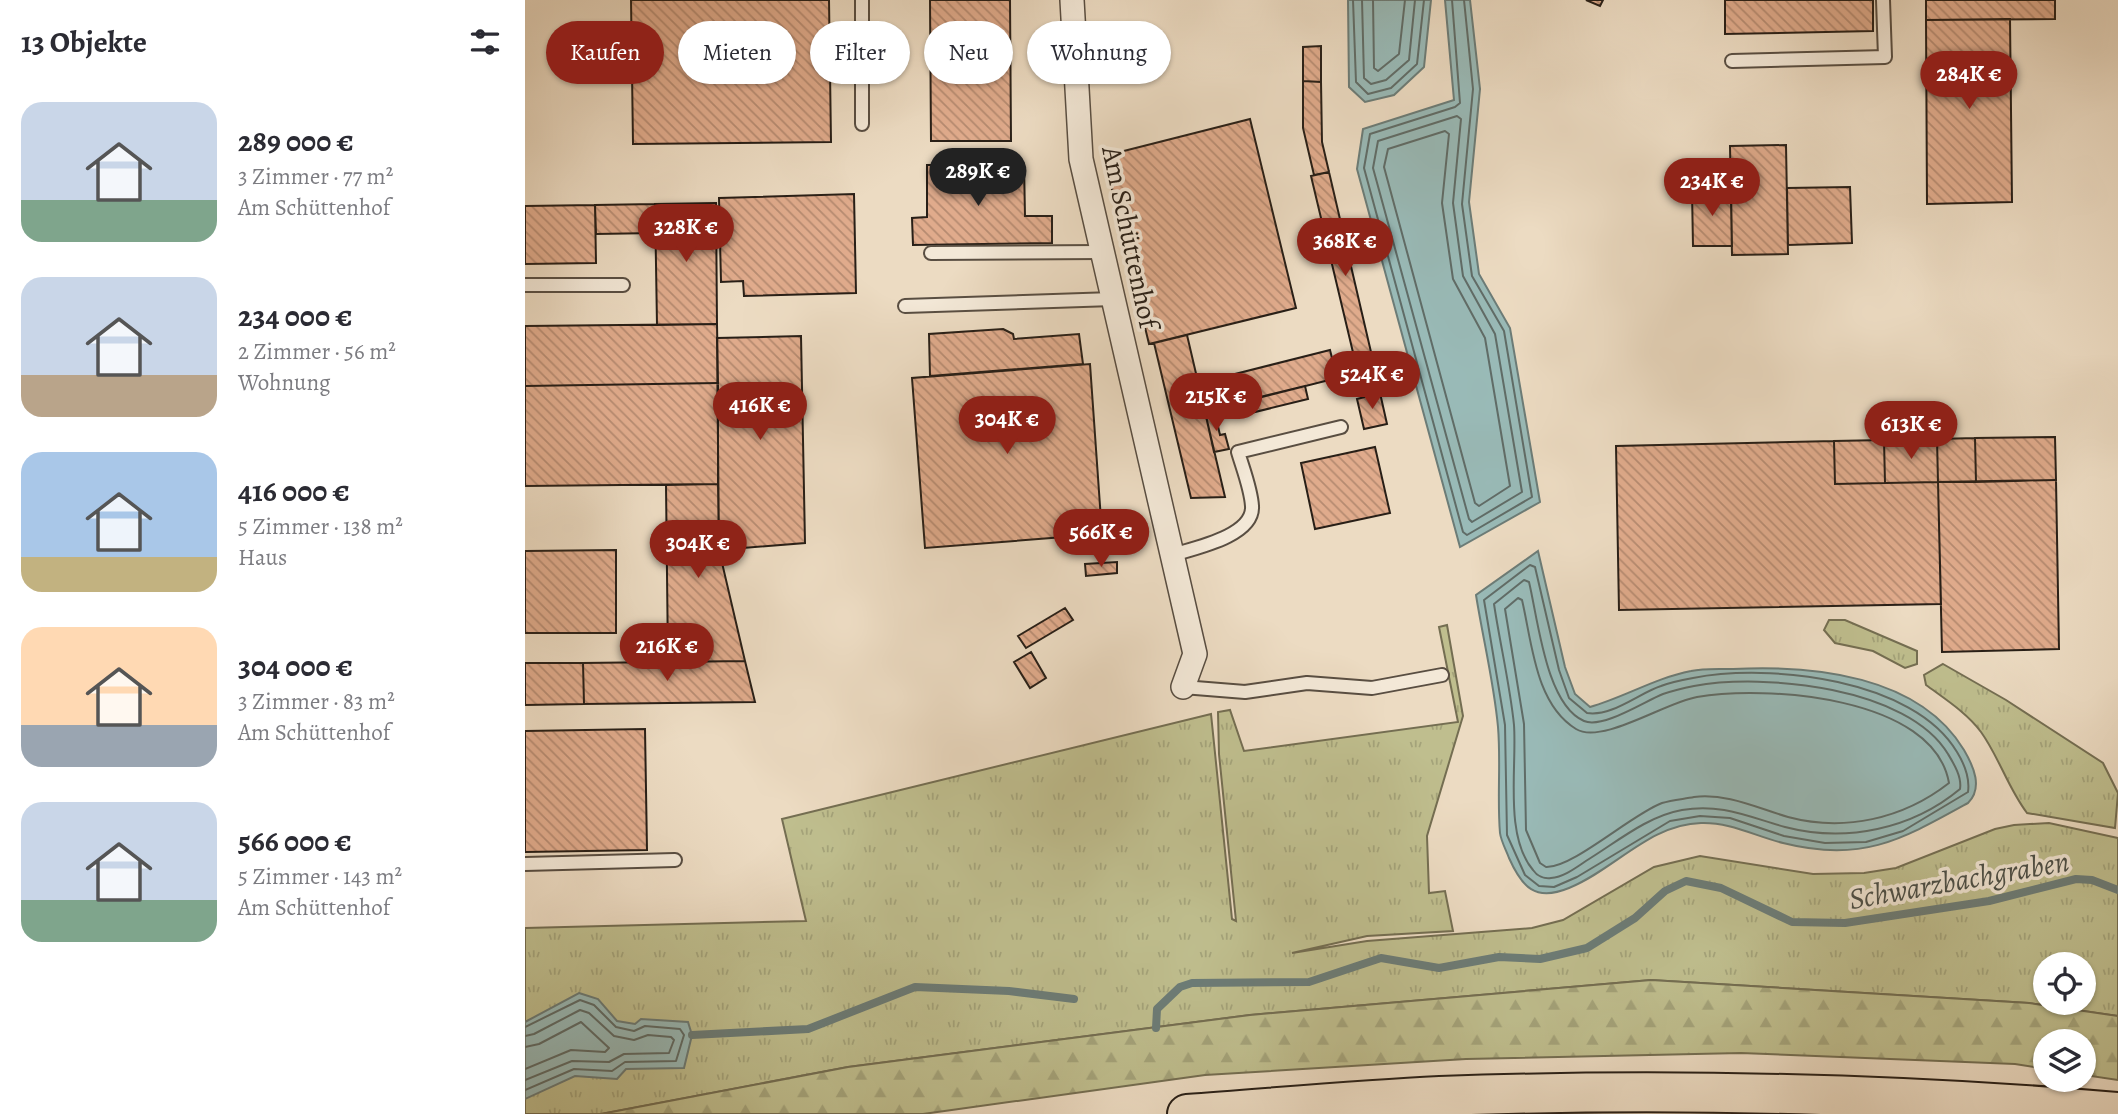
<!DOCTYPE html>
<html lang="de">
<head>
<meta charset="utf-8">
<style>
  :root { --surface:#fff; --page:#f7f7f7; --text:#2b2b33; --muted:#7c7c81; --accent:#8f2418 }
  body { margin:0; font-family:Alegreya,serif; background:var(--page); color:var(--text); height:100vh; display:flex; flex-direction:column; font-size:26px; white-space:nowrap }
  * { box-sizing:border-box; margin:0 }
  p { font-size:23px; color:var(--muted) }
  .icon { flex:none; width:38px; height:38px; fill:none; stroke:currentColor; stroke-width:2; stroke-linecap:round; stroke-linejoin:round }
  .map { position:relative; flex:1; overflow:hidden }
  .drawer { display:flex; flex-direction:column; background:var(--surface); width:525px }
  .drawer>* { flex:none }
  .hud { position:absolute; left:21px; top:21px; width:665px; height:63px; display:flex; gap:14px }
  .tools { position:absolute; left:1508px; top:952px; display:grid; gap:14px }
  .tools a { display:grid; place-items:center; width:63px; height:63px; border-radius:50%; background:var(--surface); box-shadow:0 2px 5px #0004; font-size:35px }
  .price { position:absolute; translate:-50% -60px; padding:0 16px; border-radius:24px; background:var(--accent); color:#fff; font-size:23px; line-height:46px; filter:drop-shadow(0 2px 4px #0008) }
  .price::after { content:''; position:absolute; left:50%; top:42px; width:21px; height:16px; margin-left:-10px; background:inherit; clip-path:polygon(0 0,100% 0,50% 100%) }
  .price.selected { background:#222; color:#fff }
  ul { padding:0; list-style:none }
  li { display:flex; align-items:center; gap:21px; height:175px; padding:0 21px }
  li span { display:grid; place-items:center; flex:none; width:196px; height:140px; border-radius:21px; color:#555 }
  li>.icon { margin-inline-start:auto }
  span .icon { width:84px; height:84px; fill:#fffc; stroke-width:1 }
  li b { font-size:30px }
  h2 { display:flex; justify-content:space-between; align-items:center; height:84px; padding:0 21px; font-size:30px }
  .tag { padding:0 24px; border-radius:32px; background:var(--surface); box-shadow:0 2px 5px #0004; font-size:24px; line-height:63px }
  .tag.selected { background:var(--accent); color:#fff }
  main { display:flex; flex:1; min-height:0 }
  .map>svg:first-child { display:block }
</style>
</head>
<body>
<main>
<section class="drawer">
<h2>13 Objekte<svg class="icon" aria-label="filters" viewBox="0 0 24 24"><path d="M4 7h16M4 17h16"/><circle cx="9" cy="7" r="2"/><circle cx="15" cy="17" r="2"/></svg></h2>
<ul>
<li><span style="background:linear-gradient(#c9d6e8 70%,#7fa58c 0)"><svg class="icon" aria-label="home" viewBox="0 0 24 24"><path d="M3 11l9-7 9 7M6 9v11h12V9"/></svg></span><div><b>289 000 €</b><p>3 Zimmer · 77 m²</p><p>Am Schüttenhof</p></div></li>
<li><span style="background:linear-gradient(#c9d6e8 70%,#b9a48a 0)"><svg class="icon" aria-label="home" viewBox="0 0 24 24"><path d="M3 11l9-7 9 7M6 9v11h12V9"/></svg></span><div><b>234 000 €</b><p>2 Zimmer · 56 m²</p><p>Wohnung</p></div></li>
<li><span style="background:linear-gradient(#a9c7e8 75%,#c2b280 0)"><svg class="icon" aria-label="home" viewBox="0 0 24 24"><path d="M3 11l9-7 9 7M6 9v11h12V9"/></svg></span><div><b>416 000 €</b><p>5 Zimmer · 138 m²</p><p>Haus</p></div></li>
<li><span style="background:linear-gradient(#ffd9b3 70%,#9aa5b1 0)"><svg class="icon" aria-label="home" viewBox="0 0 24 24"><path d="M3 11l9-7 9 7M6 9v11h12V9"/></svg></span><div><b>304 000 €</b><p>3 Zimmer · 83 m²</p><p>Am Schüttenhof</p></div></li>
<li><span style="background:linear-gradient(#c9d6e8 70%,#7fa58c 0)"><svg class="icon" aria-label="home" viewBox="0 0 24 24"><path d="M3 11l9-7 9 7M6 9v11h12V9"/></svg></span><div><b>566 000 €</b><p>5 Zimmer · 143 m²</p><p>Am Schüttenhof</p></div></li>
</ul>
</section>
<div class="map">
<svg width="1593" height="1114" viewBox="0 0 1593 1114">
  <defs>
    <pattern id="grass-tufts" width="24" height="20" patternUnits="userSpaceOnUse" patternTransform="scale(1.75)"><rect width="24" height="20" fill="#bfbe8e"/><path d="M3 7l-1-3M5 7V3M7 7l1-3M15 17l-1-3M17 17v-4M19 17l1-3" fill="none" stroke="#a4a37a"/></pattern>
    <pattern id="forest-firs" width="22" height="20" patternUnits="userSpaceOnUse" patternTransform="scale(1.75)"><rect width="22" height="20" fill="#bfbe8e"/><path d="M5 1l3.5 6h-7zM16 11l3.5 6h-7z" fill="#a4a37a"/></pattern>
    <pattern id="building-back-hatch" width="6" height="6" patternUnits="userSpaceOnUse" patternTransform="scale(1.75)"><rect width="6" height="6" fill="#e0ab8c"/><path d="M-1 5l2 2M0 0l6 6M5-1l2 2" fill="none" stroke="#b68b71"/></pattern>
  </defs>
  <rect width="100%" height="100%" fill="#ecdbc2"/>
  <filter id="stains"><feTurbulence type="fractalNoise" baseFrequency=".00286" numOctaves="4"/><feColorMatrix values="0 0 0 0 .2 0 0 0 0 .09 0 0 0 0 .02 0 0 0 .5 -.17"/></filter>
  <radialGradient id="worn" r=".72"><stop offset=".6" stop-color="#630" stop-opacity="0"/><stop offset="1" stop-color="#630" stop-opacity=".3"/></radialGradient>
  <!-- grass -->
  <path fill="url(#grass-tufts)" stroke="#746e52" stroke-width="2" fill-rule="evenodd" d="M 1304,620 L 1320,620 L 1392,651 L 1392,664 L 1380,668 L 1348,651 L 1310,643 L 1299,630 Z
    M 922,625 L 938,716 L 902,836 L 904,893 L 920,891 L 928,931 L 842,936 L 767,953 L 842,941 L 1007,928 L 1038,920 L 1129,867 L 1175,856 L 1288,874 L 1339,873 L 1371,868 L 1470,829 L 1489,825 L 1524,823 L 1593,838 L 1593,1016 L 1504,1003 L 1126,980 L 725,1015 L 323,1067 L 76,1114 L 0,1114 L 0,928 L 281,921 L 257,819 L 686,714 L 707,919 L 711,921 L 694,754 L 693,712 L 705,710 L 719,751 L 933,722 L 914,627 ZM 1521,964 L 1559,964 L 1559,1003 L 1521,1003 Z
    M 1418,664 L 1481,700 L 1578,763 L 1593,793 L 1590,828 L 1502,813 C 1483,788 1474,757 1456,732 C 1442,713 1420,699 1401,685 L 1399,675 Z"/>
  <!-- forest -->
  <path fill="url(#forest-firs)" stroke="#746e52" stroke-width="2" d="M 1126,980 L 1504,1003 L 1593,1016 L 1593,1080 L 1559,1075 L 1559,1041 L 1521,1041 L 1521,1069 L 1490,1064 L 1216,1053 L 941,1059 L 680,1075 L 398,1114 L 76,1114 L 323,1067 L 725,1015 Z"/>
  <!-- water -->
  <path fill="#99bab7" stroke="#6c7c77" stroke-width="2" d="M 823,0 L 906,0 L 899,67 L 869,95 L 840,102 L 824,87 Z
    M 920,0 L 945,0 L 955,89 L 944,202 L 954,274 L 985,328 L 1015,502 L 935,547 L 832,169 L 838,129 L 929,100 Z
    M 1013,551 L 1040,667 L 1050,694 L 1065,707 C 1100,697 1130,678 1166,671 C 1179,668 1194,669 1208,669 C 1288,665 1394,675 1439,750 C 1449,767 1458,788 1443,803 C 1376,840 1337,863 1258,843 C 1230,836 1205,822 1176,823 C 1125,824 1089,870 1044,888 C 1010,902 997,887 984,858 C 981,850 976,841 975,833 C 972,798 976,762 973,727 C 969,683 958,639 951,595 Z
    M 54,993 L 73,999 L 92,1021 L 110,1024 L 116,1019 L 163,1022 L 167,1035 L 159,1068 L 101,1069 L 92,1079 L 50,1076 L 0,1099 L 0,1022 Z"/>
  <g fill="none" stroke-linecap="round" stroke-linejoin="round">
    <!-- shore -->
    <path stroke="#606c67" stroke-width="2" d="M 828,0 L 831,82 L 843,94 L 866,88 L 892,64 L 899,0
      M 837,0 L 839,78 L 846,84 L 861,80 L 884,60 L 890,0
      M 848,0 L 849,68 L 853,71 L 874,54 L 880,0
      M 927,0 L 935,103 L 930,107 L 845,134 L 839,168 L 938,532 L 942,535 L 1007,497 L 979,331 L 947,276 L 937,204 L 948,89 L 939,0
      M 932,116 L 936,119 L 928,203 L 938,276 L 970,334 L 997,492 L 947,522 L 944,519 L 848,168 L 853,141 Z
      M 920,131 L 924,134 L 917,203 L 928,279 L 960,338 L 985,486 L 954,506 L 950,503 L 859,167 L 863,149 Z
      M 1005,565 L 1010,567 L 1034,670 L 1044,698 L 1062,713 C 1087,717 1114,693 1136,686 C 1146,682 1157,680 1168,678 C 1245,663 1389,679 1432,752 C 1440,765 1445,778 1443,792 L 1378,831 L 1341,842 L 1300,843 L 1259,836 L 1205,818 L 1175,816 L 1145,821 L 1052,877 L 1029,887 L 1014,886 L 1000,875 L 982,835 L 980,725 L 959,600 Z
      M 999,580 L 1004,582 C 1013,619 1021,705 1059,721 C 1078,729 1120,701 1138,694 C 1147,691 1159,688 1169,686 C 1239,673 1383,687 1423,754 C 1429,764 1437,777 1435,789 C 1387,829 1321,843 1260,827 C 1224,817 1196,803 1157,810 C 1123,816 1093,841 1064,859 C 1053,866 1040,877 1026,878 C 1019,879 1012,876 1008,870 C 979,836 992,767 989,725 C 985,685 975,644 969,604 Z
      M 993,598 L 997,600 C 1007,642 1010,704 1051,729 C 1077,745 1141,702 1172,697 C 1240,685 1409,696 1424,783 C 1378,819 1319,832 1263,817 C 1232,808 1202,793 1169,797 C 1159,799 1147,800 1137,803 C 1107,814 1048,868 1021,867 L 1015,863 L 1001,830 L 999,724 L 980,609 Z
      M 0,1027 L 55,1000 L 69,1005 L 91,1027 L 109,1031 L 120,1026 L 155,1029 L 159,1035 L 151,1061 L 100,1062 L 87,1071 L 49,1069 L 0,1090
      M 0,1036 L 9,1034 L 55,1010 L 64,1013 L 89,1036 L 109,1040 L 123,1035 L 146,1037 L 149,1040 L 144,1053 L 99,1054 L 84,1062 L 47,1061 L 0,1080
      M 0,1047 L 14,1044 L 56,1022 L 84,1048 L 80,1052 L 46,1050 L 0,1069"/>
    <!-- stream -->
    <path stroke="#6c7c77" stroke-width="8" d="M 631,1028 L 632,1009 L 655,987 L 667,983 L 784,982 L 856,958 L 914,968 L 974,957 L 1015,959 L 1062,948 L 1110,918 L 1140,891 L 1161,881 L 1196,888 L 1267,922 L 1320,923 L 1464,901 L 1551,879 L 1567,880 L 1593,890
      M 167,1035 L 283,1029 L 390,987 L 484,991 L 549,999"/>
  </g>
  <!-- building -->
  <path fill="url(#building-back-hatch)" stroke="#281f17" stroke-width="2" d="M 106,0 L 304,0 L 306,142 L 108,144 Z
    M 405,0 L 485,0 L 486,141 L 406,141 Z
    M 1061,0 L 1078,0 L 1075,6 Z
    M 1200,0 L 1348,0 L 1348,31 L 1200,34 Z
    M 1401,0 L 1530,0 L 1530,19 L 1401,20 Z
    M 1485,19 L 1487,202 L 1402,204 L 1401,20 Z
    M 796,46 L 796,82 L 778,81 L 778,47 Z
    M 778,81 L 796,82 L 797,142 L 804,172 L 789,175 L 778,128 Z
    M 725,119 L 771,308 L 624,344 L 579,156 Z
    M 1261,145 L 1263,254 L 1207,255 L 1205,146 Z
    M 499,164 L 500,216 L 527,216 L 527,243 L 388,245 L 387,218 L 402,217 L 402,165 Z
    M 804,172 L 853,382 L 836,386 L 786,176 Z
    M 1325,187 L 1327,243 L 1263,245 L 1262,188 Z
    M 1206,190 L 1207,246 L 1168,246 L 1167,191 Z
    M 329,194 L 331,293 L 219,296 L 218,281 L 196,282 L 194,198 Z
    M 191,203 L 192,324 L 132,325 L 130,204 Z
    M 130,204 L 131,233 L 71,234 L 70,205 Z
    M 70,205 L 71,263 L 0,264 L 0,206 Z
    M 192,324 L 193,383 L 0,386 L 0,326 Z
    M 478,329 L 488,334 L 489,339 L 554,334 L 558,364 L 405,376 L 404,334 Z
    M 662,335 L 680,412 L 700,497 L 666,498 L 629,343 Z
    M 276,336 L 280,543 L 194,550 L 192,338 Z
    M 805,350 L 812,378 L 709,404 L 702,376 Z
    M 565,364 L 577,534 L 400,548 L 387,378 Z
    M 193,383 L 193,484 L 0,486 L 0,386 Z
    M 780,386 L 783,399 L 722,414 L 719,401 Z
    M 855,393 L 862,424 L 839,429 L 832,399 Z
    M 689,409 L 695,435 L 700,434 L 704,449 L 689,452 L 680,412 Z
    M 1530,437 L 1531,480 L 1451,482 L 1450,438 Z
    M 1450,438 L 1451,482 L 1413,482 L 1412,439 Z
    M 1412,439 L 1413,482 L 1360,483 L 1359,440 Z
    M 1359,440 L 1360,483 L 1310,484 L 1309,441 Z
    M 1309,441 L 1310,484 L 1413,482 L 1416,604 L 1094,610 L 1091,446 Z
    M 850,447 L 865,513 L 790,529 L 776,463 Z
    M 1531,480 L 1534,649 L 1417,652 L 1413,482 Z
    M 193,484 L 194,550 L 220,661 L 143,662 L 141,485 Z
    M 91,550 L 91,633 L 0,633 L 0,551 Z
    M 592,562 L 592,573 L 561,576 L 560,564 Z
    M 540,608 L 548,620 L 501,648 L 493,636 Z
    M 506,652 L 521,678 L 505,688 L 489,662 Z
    M 220,661 L 230,702 L 59,704 L 58,663 Z
    M 0,663 L 58,663 L 59,704 L 0,705 Z
    M 120,729 L 122,850 L 0,852 L 0,731 Z"/>
  <g fill="none" stroke-linecap="round" stroke-linejoin="round">
    <defs>
      <path id="lane" d="M 337,0 L 337,124
        M 1207,61 L 1360,57 L 1358,0
        M 406,253 L 577,252
        M 0,285 L 98,285
        M 380,306 L 588,299
        M 647,555 C 670,548 729,536 727,506 C 726,489 718,469 713,452 L 816,427
        M 658,687 L 720,692 L 782,683 L 847,688 L 917,675
        M 0,864 L 150,860"/>
      <path id="street" d="M 547,0 L 556,159 L 670,654 L 658,687"/>
      <path id="highway" d="M 662,1114 C 746,1108 831,1100 915,1096 C 1142,1088 1368,1093 1593,1112"/>
    </defs>
    <!-- lane casing -->
    <use href="#lane" stroke="#594e42" stroke-width="16"/>
    <!-- street casing -->
    <use href="#street" stroke="#594e42" stroke-width="26"/>
    <!-- highway casing -->
    <use href="#highway" stroke="#281f17" stroke-width="42"/>
    <!-- lane -->
    <use href="#lane" stroke="#f3e8d7" stroke-width="12"/>
    <!-- street -->
    <use href="#street" stroke="#f3e8d7" stroke-width="23"/>
    <!-- highway -->
    <use href="#highway" stroke="#ecdbc2" stroke-width="38"/>
  </g>
  <g text-anchor="middle" stroke-width="7" stroke-linejoin="round" paint-order="stroke">
    <!-- street labels -->
    <g font-size="28" fill="#281f17" stroke="#f3e8d7">
      <text transform="translate(606 237) rotate(78)" y="10">Am Schüttenhof</text>
    </g>
    <!-- water labels -->
    <g font-size="30" font-style="italic" fill="#4a4e47" stroke="#f3e8d7">
      <text transform="translate(1434 880) rotate(-10)" y="10">Schwarzbachgraben</text>
    </g>
  </g>
  <rect width="100%" height="100%" filter="url(#stains)"/>
  <rect width="100%" height="100%" fill="url(#worn)"/>
</svg>
<div class="tools">
<a><svg class="icon" aria-label="locate" viewBox="0 0 24 24"><circle cx="12" cy="12" r="6"/><path d="M12 2v4M12 18v4M2 12h4M18 12h4"/></svg></a>
<a><svg class="icon" aria-label="layers" viewBox="0 0 24 24"><path d="M12 4l9 5-9 5-9-5zM3 14l9 5 9-5"/></svg></a>
</div>
<b class="price" style="left:1444px;top:111px">284K €</b>
<b class="price selected" style="left:453px;top:208px">289K €</b>
<b class="price" style="left:1187px;top:218px">234K €</b>
<b class="price" style="left:161px;top:264px">328K €</b>
<b class="price" style="left:820px;top:278px">368K €</b>
<b class="price" style="left:847px;top:411px">524K €</b>
<b class="price" style="left:691px;top:433px">215K €</b>
<b class="price" style="left:235px;top:442px">416K €</b>
<b class="price" style="left:482px;top:456px">304K €</b>
<b class="price" style="left:1386px;top:461px">613K €</b>
<b class="price" style="left:576px;top:569px">566K €</b>
<b class="price" style="left:173px;top:580px">304K €</b>
<b class="price" style="left:142px;top:683px">216K €</b>
<div class="hud">
<a class="tag selected">Kaufen</a>
<a class="tag">Mieten</a>
<a class="tag">Filter</a>
<a class="tag">Neu</a>
<a class="tag">Wohnung</a>
</div>
</div>
</main>
</body>
</html>
